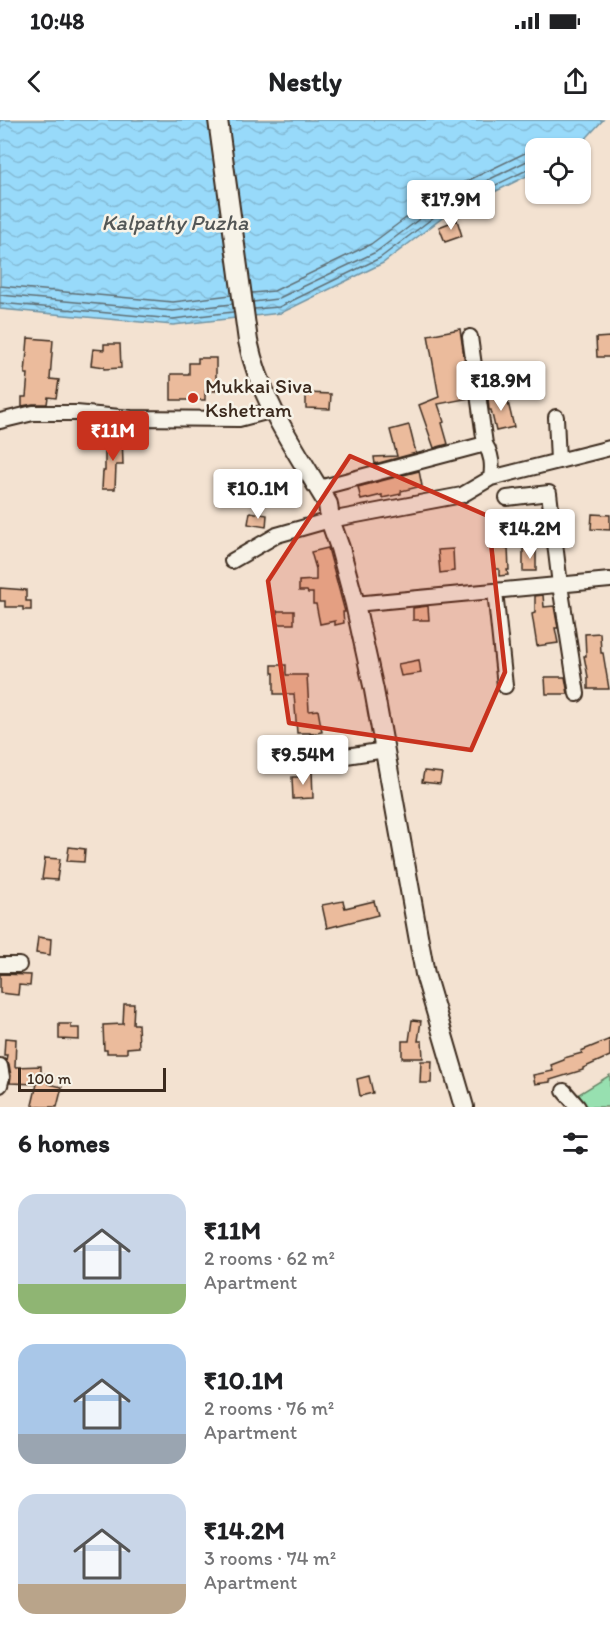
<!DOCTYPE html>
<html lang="en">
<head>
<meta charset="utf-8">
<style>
  :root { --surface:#fff; --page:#f2f2f2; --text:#202124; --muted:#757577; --accent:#c8321e }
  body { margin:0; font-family:Itim,sans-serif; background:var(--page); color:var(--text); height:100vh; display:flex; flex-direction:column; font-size:22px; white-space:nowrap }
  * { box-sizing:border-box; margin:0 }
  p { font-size:20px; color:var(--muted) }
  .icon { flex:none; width:33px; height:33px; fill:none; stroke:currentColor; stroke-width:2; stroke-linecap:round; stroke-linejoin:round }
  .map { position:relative; height:987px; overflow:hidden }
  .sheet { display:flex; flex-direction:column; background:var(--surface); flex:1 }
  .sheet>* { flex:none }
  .controls { position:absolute; left:525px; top:18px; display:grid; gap:12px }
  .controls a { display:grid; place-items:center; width:66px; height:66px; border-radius:12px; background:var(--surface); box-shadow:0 2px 4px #0004; font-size:30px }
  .scale { position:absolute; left:18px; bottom:15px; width:148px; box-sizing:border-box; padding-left:6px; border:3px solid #3b2a1e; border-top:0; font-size:16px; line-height:21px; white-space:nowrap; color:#3b2a1e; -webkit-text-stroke:4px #f7f3e8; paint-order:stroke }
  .price { position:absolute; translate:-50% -51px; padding:0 14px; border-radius:6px; background:#fff; color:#222; font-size:20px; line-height:39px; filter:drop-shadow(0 2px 3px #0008) }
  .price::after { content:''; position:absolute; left:50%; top:36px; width:18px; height:14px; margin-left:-9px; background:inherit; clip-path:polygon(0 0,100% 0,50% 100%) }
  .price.active { background:var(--accent); color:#fff }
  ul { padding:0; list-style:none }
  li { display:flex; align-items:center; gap:18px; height:150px; padding:0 18px }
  li span { display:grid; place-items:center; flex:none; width:168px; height:120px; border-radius:18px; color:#555 }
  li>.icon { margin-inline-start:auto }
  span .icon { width:72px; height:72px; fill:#fffc; stroke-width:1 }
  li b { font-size:26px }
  h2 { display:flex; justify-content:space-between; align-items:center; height:72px; padding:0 18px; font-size:26px }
  .status { display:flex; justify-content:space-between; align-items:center; height:42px; padding:0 30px; background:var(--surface); direction:ltr }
  .status svg { height:16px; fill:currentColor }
  header { display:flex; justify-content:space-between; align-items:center; height:78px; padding:0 18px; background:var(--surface); font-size:27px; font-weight:700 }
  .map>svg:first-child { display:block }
</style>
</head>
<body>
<div class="status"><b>10:48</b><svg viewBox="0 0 49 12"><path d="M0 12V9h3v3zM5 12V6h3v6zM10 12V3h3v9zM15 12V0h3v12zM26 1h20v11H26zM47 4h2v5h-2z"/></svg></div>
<header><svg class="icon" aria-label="back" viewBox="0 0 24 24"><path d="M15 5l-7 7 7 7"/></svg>Nestly<svg class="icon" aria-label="share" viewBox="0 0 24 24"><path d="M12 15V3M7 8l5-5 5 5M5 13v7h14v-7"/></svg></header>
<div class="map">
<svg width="610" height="987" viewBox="0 0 610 987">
  <defs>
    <pattern id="water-waves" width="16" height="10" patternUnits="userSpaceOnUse" patternTransform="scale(1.5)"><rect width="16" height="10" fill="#98dafa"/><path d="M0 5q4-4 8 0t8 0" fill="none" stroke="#84bbd6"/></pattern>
  </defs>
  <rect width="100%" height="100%" fill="#f3e2d1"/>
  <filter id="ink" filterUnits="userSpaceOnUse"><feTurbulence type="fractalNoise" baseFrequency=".0167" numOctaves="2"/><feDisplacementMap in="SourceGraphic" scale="12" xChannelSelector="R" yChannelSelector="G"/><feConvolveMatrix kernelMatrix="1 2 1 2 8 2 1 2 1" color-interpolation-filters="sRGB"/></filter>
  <g filter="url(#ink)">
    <!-- park -->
    <path fill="#97e0b0" stroke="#698567" stroke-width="1.5" d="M 610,955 L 610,987 L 584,987 L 579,974 Z"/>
    <!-- water -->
    <path fill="url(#water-waves)" stroke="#7394a2" stroke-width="1.5" d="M 0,0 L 603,0 L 577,28 L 536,28 L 535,52 L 445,96 L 383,143 L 281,193 L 173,205 L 0,189 Z"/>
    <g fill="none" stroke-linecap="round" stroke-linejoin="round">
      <!-- shore -->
      <path stroke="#607076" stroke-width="1.5" d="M 0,166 L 173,182 L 231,175
        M 252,173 L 274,171 L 371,124 L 434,77 L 525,33 L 536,31
        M 0,175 L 173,191 L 232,184
        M 253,182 L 277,179 L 376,132 L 439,84 L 527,41 L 536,40
        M 0,183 L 173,199 L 233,192
        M 254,189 L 279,187 L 380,138 L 442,91 L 531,48 L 536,47"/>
    </g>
    <!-- building -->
    <path fill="#ebbb9c" stroke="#3b2a1e" stroke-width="1.5" d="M 457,100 L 462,116 L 445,122 L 439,107 Z
      M 460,209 L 470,278 L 438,284 L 444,302 L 442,303 L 448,324 L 434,328 L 419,285 L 439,277 L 428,215 Z
      M 610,217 L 610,237 L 597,237 L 596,218 Z
      M 28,218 L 53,220 L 50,259 L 59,260 L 56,278 L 48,277 L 47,284 L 33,284 L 22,286 L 22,277 L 26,277 L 28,254 L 25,254 Z
      M 104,224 L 120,224 L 121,248 L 104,249 L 104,247 L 91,245 L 93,229 L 104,230 Z
      M 198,238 L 216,238 L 216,271 L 205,271 L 205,280 L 171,280 L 171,254 L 189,254 L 189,243 L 198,243 Z
      M 306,273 L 331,274 L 330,289 L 306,288 Z
      M 506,274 L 514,307 L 496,311 L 491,290 L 489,290 L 488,277 Z
      M 409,305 L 416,333 L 375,344 L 374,337 L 397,336 L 390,310 Z
      M 114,314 L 122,314 L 123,345 L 116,345 L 115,369 L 102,369 L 103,351 L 105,351 L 105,325 L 114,325 Z
      M 419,351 L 422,366 L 401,371 L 401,374 L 382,378 L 382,375 L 361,380 L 358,367 Z
      M 250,392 L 267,395 L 266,407 L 248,404 Z
      M 592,394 L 610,395 L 610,410 L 591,409 Z
      M 328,428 L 345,492 L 343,492 L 344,503 L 335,505 L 335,501 L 320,504 L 316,484 L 313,484 L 313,473 L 308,473 L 307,471 L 299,471 L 299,461 L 316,460 L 316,449 L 311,432 Z
      M 493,428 L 508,428 L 509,450 L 507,450 L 508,455 L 499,456 L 499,449 L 494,449 Z
      M 523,428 L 536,428 L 536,451 L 523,451 Z
      M 453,429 L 454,451 L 440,453 L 438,430 Z
      M 0,468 L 26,470 L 26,481 L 31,481 L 31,490 L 23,490 L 23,487 L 5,487 L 5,481 L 0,481 Z
      M 543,475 L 544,487 L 554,486 L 558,508 L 555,508 L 558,523 L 537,526 L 532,494 L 535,493 L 535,476 Z
      M 428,486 L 429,500 L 413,500 L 413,488 Z
      M 277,491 L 294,491 L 294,504 L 277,504 Z
      M 600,513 L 601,533 L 603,533 L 609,569 L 588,569 L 588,557 L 584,536 L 586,536 L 585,514 Z
      M 419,540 L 421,553 L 401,556 L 398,544 Z
      M 272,545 L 286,545 L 286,555 L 307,555 L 309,591 L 318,590 L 322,612 L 310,614 L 310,613 L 297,613 L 294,574 L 274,574 L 274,553 L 272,553 Z
      M 545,557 L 565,557 L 568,574 L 546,574 Z
      M 312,650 L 313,678 L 293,679 L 292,657 L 300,657 L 300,652 Z
      M 424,651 L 442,653 L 440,664 L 422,662 Z
      M 69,727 L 85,729 L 84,742 L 67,741 Z
      M 45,738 L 60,739 L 57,760 L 42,759 Z
      M 343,781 L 345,788 L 374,781 L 378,795 L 327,808 L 322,785 Z
      M 38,817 L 51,819 L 50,835 L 36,833 Z
      M 0,854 L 31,855 L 30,866 L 19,865 L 18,875 L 0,873 Z
      M 124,884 L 134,884 L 133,904 L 138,904 L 139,927 L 127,928 L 127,933 L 107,933 L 107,930 L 104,930 L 103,905 L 123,904 Z
      M 412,900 L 421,901 L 418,921 L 422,921 L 423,938 L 402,938 L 402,921 L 409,921 Z
      M 59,904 L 71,904 L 71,908 L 79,908 L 79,920 L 59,919 Z
      M 5,918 L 16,919 L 15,947 L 41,946 L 41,954 L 49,954 L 49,964 L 62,967 L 57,987 L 41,987 L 32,985 L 37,964 L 10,963 L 11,956 L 9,944 L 6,940 L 7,935 L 4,935 Z
      M 610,919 L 610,936 L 583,948 L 583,950 L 550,960 L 550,962 L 535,964 L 533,955 L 553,951 L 551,945 L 564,940 L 564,938 L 582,933 L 581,931 Z
      M 421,941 L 432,941 L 431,963 L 420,963 Z
      M 369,956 L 373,973 L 360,976 L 357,959 Z"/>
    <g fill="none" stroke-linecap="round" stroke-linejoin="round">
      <defs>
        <path id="minor" d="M 470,217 L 485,324 C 492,335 493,345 491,358
          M 556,297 L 558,341
          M 0,301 L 33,293 L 76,293 L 131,298 L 239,299 L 274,290
          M 319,368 L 485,324
          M 507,378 L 549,373 L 560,465 L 577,574
          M 232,441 L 277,415 L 330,400 L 462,375 L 491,358 L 610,328
          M 495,471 L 505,566
          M 355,484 L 610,460
          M 301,643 L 385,630
          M 0,845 L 19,845
          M 0,946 L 2,957 L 0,965
          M 564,971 L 578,987"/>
        <path id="major" d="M 218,0 L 248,221 C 260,280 297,332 328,384 L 330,400 L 340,428 L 355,484 L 374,570 L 425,854 L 464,987"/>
      </defs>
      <!-- minor casing -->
      <use href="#minor" stroke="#3b2a1e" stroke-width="18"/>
      <!-- major casing -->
      <use href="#major" stroke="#3b2a1e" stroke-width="22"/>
      <!-- minor -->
      <use href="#minor" stroke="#f7f3e8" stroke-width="14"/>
      <!-- major -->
      <use href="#major" stroke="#f7f3e8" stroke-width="18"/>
    </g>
  </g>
  <!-- marked area -->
  <path fill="#c8321e" fill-opacity="0.2" stroke="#c8321e" stroke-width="4.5" stroke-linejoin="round" d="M 350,336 L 488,396 L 505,552 L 471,630 L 289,603 L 268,461 Z"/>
  <!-- markers -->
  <circle fill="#c8321e" stroke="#f7f3e8" stroke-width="2" cx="193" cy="278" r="6"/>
  <g text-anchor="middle" stroke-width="5" stroke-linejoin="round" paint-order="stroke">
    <!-- poi labels -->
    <g font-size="21" fill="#3b2a1e" stroke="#f7f3e8" text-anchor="start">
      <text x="205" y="273">Mukkai Siva<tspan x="205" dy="24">Kshetram</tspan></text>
    </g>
    <!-- water labels -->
    <g font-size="22" font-style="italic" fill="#525655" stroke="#f7f3e8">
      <text x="175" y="110">Kalpathy Puzha</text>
    </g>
  </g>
</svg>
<div class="controls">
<a><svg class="icon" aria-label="locate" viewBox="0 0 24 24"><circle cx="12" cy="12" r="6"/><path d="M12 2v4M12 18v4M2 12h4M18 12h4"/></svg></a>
</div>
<div class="scale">100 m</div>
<b class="price" style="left:451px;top:111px">₹17.9M</b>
<b class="price" style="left:501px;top:292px">₹18.9M</b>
<b class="price active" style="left:113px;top:342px">₹11M</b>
<b class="price" style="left:258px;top:400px">₹10.1M</b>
<b class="price" style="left:530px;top:440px">₹14.2M</b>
<b class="price" style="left:303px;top:666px">₹9.54M</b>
</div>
<section class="sheet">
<h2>6 homes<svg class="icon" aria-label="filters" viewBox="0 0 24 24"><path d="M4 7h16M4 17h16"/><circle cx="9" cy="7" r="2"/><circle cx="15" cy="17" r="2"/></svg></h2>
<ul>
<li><span style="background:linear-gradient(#c9d6e8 75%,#8fb573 0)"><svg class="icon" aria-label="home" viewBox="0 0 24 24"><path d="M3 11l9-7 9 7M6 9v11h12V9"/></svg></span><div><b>₹11M</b><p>2 rooms · 62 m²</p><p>Apartment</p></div></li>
<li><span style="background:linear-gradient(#a9c7e8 75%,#9aa5b1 0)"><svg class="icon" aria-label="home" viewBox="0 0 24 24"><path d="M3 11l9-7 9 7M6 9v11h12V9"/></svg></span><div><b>₹10.1M</b><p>2 rooms · 76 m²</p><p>Apartment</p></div></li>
<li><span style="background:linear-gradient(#c9d6e8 75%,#b9a48a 0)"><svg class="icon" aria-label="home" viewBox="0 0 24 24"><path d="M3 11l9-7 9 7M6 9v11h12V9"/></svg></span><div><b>₹14.2M</b><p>3 rooms · 74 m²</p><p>Apartment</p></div></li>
</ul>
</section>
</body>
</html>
